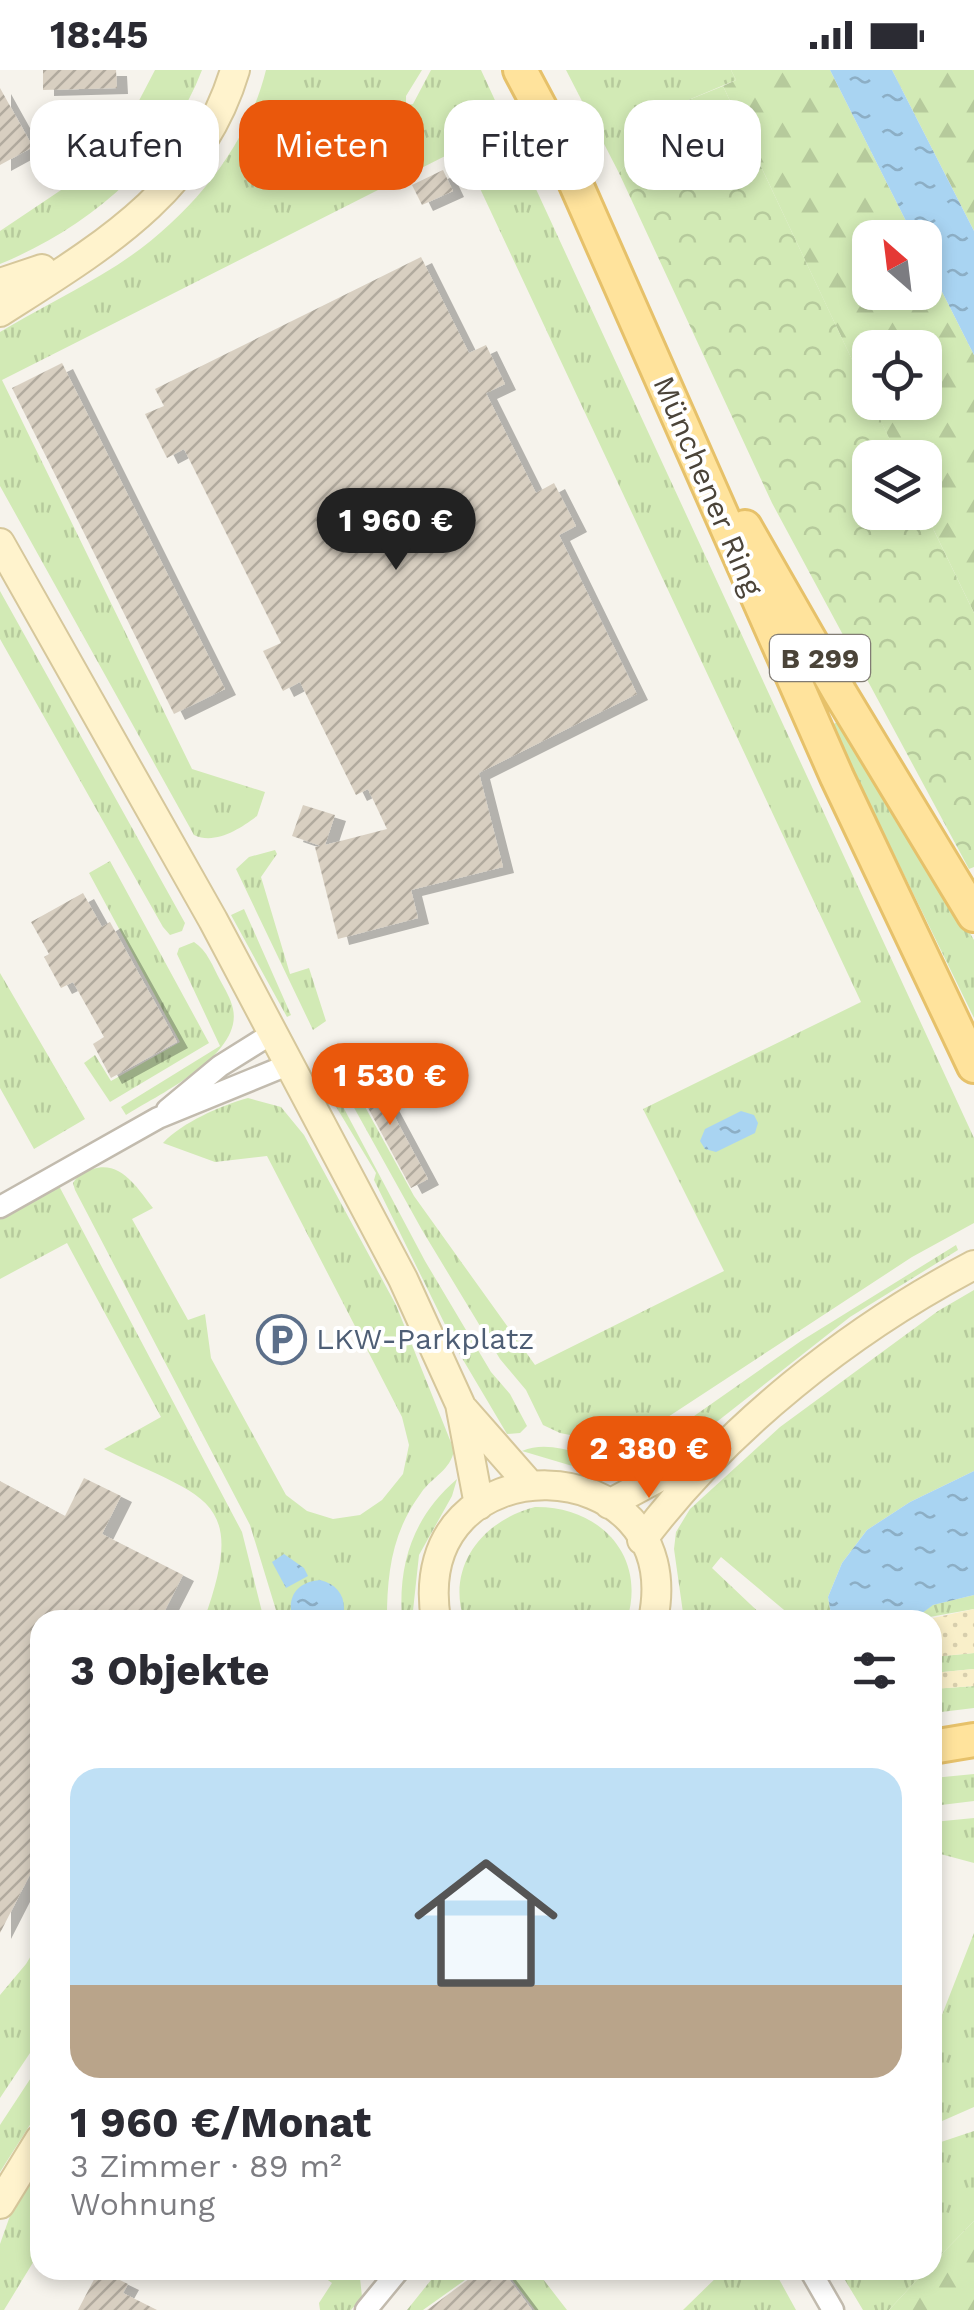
<!DOCTYPE html>
<html lang="de">
<head>
<meta charset="utf-8">
<style>
  :root { --surface:#fff; --page:#f2f2f3; --text:#2b2b33; --muted:#7c7c81; --accent:#ea580c }
  body { margin:0; font-family:"Work Sans",sans-serif; background:var(--page); color:var(--text); height:100vh; display:flex; flex-direction:column; font-size:38px; white-space:nowrap }
  * { box-sizing:border-box; margin:0 }
  p { font-size:32px; color:var(--muted) }
  .icon { flex:none; width:55px; height:55px; fill:none; stroke:currentColor; stroke-width:2; stroke-linecap:round; stroke-linejoin:round }
  .map { position:relative; flex:1; overflow:hidden }
  .details { position:absolute; left:30px; top:1540px; width:912px; height:670px; display:flex; flex-direction:column; background:var(--surface); border-radius:30px; box-shadow:0 5px 15px #0003 }
  .details>* { flex:none }
  .top-card { position:absolute; left:30px; top:30px; width:915px; height:90px; display:flex; gap:20px }
  .needle { width:65px; rotate:332deg }
  .controls { position:absolute; left:852px; top:150px; display:grid; gap:20px }
  .controls a { display:grid; place-items:center; width:90px; height:90px; border-radius:20px; background:var(--surface); box-shadow:0 5px 15px #0003; font-size:50px }
  .price { position:absolute; translate:-50% -85px; padding:0 22px; border-radius:35px; background:var(--accent); color:#fff; font-size:32px; line-height:65px; filter:drop-shadow(0 2px 5px #0008) }
  .price::after { content:''; position:absolute; left:50%; top:60px; width:30px; height:22px; margin-left:-15px; background:inherit; clip-path:polygon(0 0,100% 0,50% 100%) }
  .price.on { background:#222; color:#fff }
  ul { padding:0; list-style:none }
  li { display:grid; align-content:center; gap:20px; height:530px; padding:0 40px }
  li span { display:grid; place-items:center; height:310px; border-radius:30px; color:#555 }
  li>.icon { margin-inline-start:auto }
  span .icon { width:180px; height:180px; fill:#fffc; stroke-width:1 }
  li b { font-size:42px }
  h2 { display:flex; justify-content:space-between; align-items:center; height:120px; padding:0 40px; font-size:42px }
  .pill { padding:0 35px; border-radius:30px; background:var(--surface); box-shadow:0 5px 15px #0003; font-size:35px; line-height:90px }
  .pill.on { background:var(--accent); color:#fff }
  .status { display:flex; justify-content:space-between; align-items:center; height:70px; padding:0 50px; background:var(--surface); direction:ltr }
  .status svg { height:28px; fill:currentColor }
  .map>svg:first-child { display:block }
</style>
</head>
<body>
<div class="status"><b>18:45</b><svg viewBox="0 0 49 12"><path d="M0 12V9h3v3zM5 12V6h3v6zM10 12V3h3v9zM15 12V0h3v12zM26 1h20v11H26zM47 4h2v5h-2z"/></svg></div>
<div class="map">
<svg width="974" height="2240" viewBox="0 0 974 2240">
  <defs>
    <pattern id="grass-tufts" width="24" height="20" patternUnits="userSpaceOnUse" patternTransform="scale(2.5)"><rect width="24" height="20" fill="#d2eab5"/><path d="M3 7l-1-3M5 7V3M7 7l1-3M15 17l-1-3M17 17v-4M19 17l1-3" fill="none" stroke="#b6ca9c"/></pattern>
    <pattern id="forest-firs" width="22" height="20" patternUnits="userSpaceOnUse" patternTransform="scale(2.5)"><rect width="22" height="20" fill="#d2eab5"/><path d="M5 1l3.5 6h-7zM16 11l3.5 6h-7z" fill="#b6ca9c"/></pattern>
    <pattern id="sand-dots" width="8" height="8" patternUnits="userSpaceOnUse" patternTransform="scale(2.5)"><rect width="8" height="8" fill="#f9efc9"/><path d="M2 2h.1M6 6h.1" fill="none" stroke="#d7cead" stroke-width="1.8" stroke-linecap="round"/></pattern>
    <pattern id="park-crowns" width="20" height="18" patternUnits="userSpaceOnUse" patternTransform="scale(2.5)"><rect width="20" height="18" fill="#d2eab5"/><path d="M2 6a3 3 0 1 1 6 0M12 15a3 3 0 1 1 6 0" fill="none" stroke="#b6ca9c"/></pattern>
    <pattern id="water-ripples" width="26" height="14" patternUnits="userSpaceOnUse" patternTransform="scale(2.5)"><rect width="26" height="14" fill="#a9d4f2"/><path d="M2 4q2-2 4 0t4 0M15 11q2-2 4 0t4 0" fill="none" stroke="#8caec5"/></pattern>
    <pattern id="building-hatch" width="6" height="6" patternUnits="userSpaceOnUse" patternTransform="scale(2.5)"><rect width="6" height="6" fill="#d8cfc1"/><path d="M-1 1l2-2M0 6l6-6M5 7l2-2" fill="none" stroke="#b1aa9e"/></pattern>
    <filter id="shadow"><feDropShadow dx="11" dy="6" stdDeviation="0" flood-color="#0004"/></filter>
  </defs>
  <rect width="100%" height="100%" fill="#f6f3ec"/>
  <!-- grass -->
  <path fill="url(#grass-tufts)" d="M 155,0 L 202,0 C 167,91 90,157 0,194 L 0,161 L 70,114 L 120,67 Z
    M 266,0 L 422,0 L 406,26 L 406,35 L 413,34 L 431,0 L 481,0 L 974,1068 L 974,1153 L 912,1187 L 645,1362 L 627,1371 L 610,1373 L 560,1363 L 543,1355 L 526,1320 L 500,1289 L 422,1160 L 327,989 L 335,982 L 414,1126 L 535,1295 L 724,1201 L 643,1039 L 861,932 L 461,78 L 2,310 L 192,699 L 265,722 L 257,746 C 240,759 215,775 194,765 L 0,416 L 0,262 C 33,242 68,225 101,205 C 177,161 245,86 266,0 Z
    M 566,0 L 731,0 L 736,10 L 686,31 L 656,58 L 619,103 Z
    M 0,521 L 185,853 L 182,861 L 170,865 L 163,857 L 0,569 Z
    M 840,651 L 903,760 L 908,758 L 974,870 L 974,948 L 831,655 Z
    M 275,780 L 277,784 L 261,807 L 290,904 L 309,898 L 326,951 L 313,960 L 236,799 L 249,787 Z
    M 110,791 L 209,973 L 110,1032 L 84,993 L 95,985 L 111,1011 L 180,972 L 89,803 Z
    M 244,839 L 291,945 L 287,947 L 231,845 Z
    M 194,872 C 207,880 213,897 220,910 C 225,919 231,929 233,939 C 243,985 158,1025 126,1045 L 121,1037 L 220,976 L 177,884 L 179,878 Z
    M 0,903 L 85,1049 L 34,1079 L 0,1018 Z
    M 323,999 L 425,1191 L 491,1302 L 510,1324 L 527,1356 L 520,1363 L 507,1364 L 459,1283 L 374,1110 L 376,1103 L 320,1010 Z
    M 248,1028 L 281,1037 L 304,1065 L 396,1235 L 454,1380 C 451,1400 432,1407 421,1423 C 392,1462 387,1503 387,1550 L 279,1550 L 250,1455 L 75,1120 L 73,1113 C 78,1105 83,1102 93,1099 C 121,1090 138,1119 153,1138 L 132,1149 L 188,1250 L 205,1244 L 211,1288 L 286,1425 L 307,1441 L 333,1449 L 360,1445 L 382,1430 L 403,1404 L 409,1375 L 402,1347 L 267,1086 L 215,1092 L 163,1073 C 183,1052 220,1036 248,1028 Z
    M 59,1116 L 242,1462 L 264,1550 L 204,1550 C 249,1425 204,1429 104,1379 L 161,1347 L 67,1173 L 0,1209 L 0,1149 Z
    M 956,1175 L 958,1180 L 850,1247 L 672,1387 L 630,1411 L 616,1409 L 522,1381 C 559,1365 599,1400 637,1386 L 801,1271 Z
    M 974,1220 L 974,1401 L 910,1432 L 867,1460 L 842,1493 L 828,1527 L 832,1550 L 796,1550 L 721,1487 L 712,1498 L 767,1550 L 684,1550 L 674,1479 L 676,1462 L 690,1439 L 780,1357 L 938,1241 Z
    M 457,1409 L 452,1426 L 419,1485 L 412,1550 L 402,1550 C 398,1493 413,1447 457,1409 Z
    M 535,1437 C 599,1436 647,1485 627,1550 L 464,1550 C 446,1495 484,1450 535,1437 Z
    M 974,1525 L 974,1539 L 913,1550 L 932,1535 Z
    M 974,1583 L 974,1599 L 933,1603 L 932,1587 Z
    M 974,1616 L 974,1638 L 933,1643 L 932,1619 Z
    M 974,1704 L 974,1731 L 933,1736 L 933,1708 Z
    M 974,1748 L 974,1793 L 933,1782 L 933,1752 Z
    M 974,1863 L 974,2037 L 933,2055 L 933,1968 Z
    M 40,1871 L 40,1968 L 0,2028 L 0,1925 L 26,1894 Z
    M 40,1994 L 40,2039 L 0,2102 L 0,2055 Z
    M 974,2061 L 974,2151 L 933,2193 L 932,2075 Z
    M 40,2095 L 40,2181 L 4,2240 L 0,2240 L 0,2174 L 11,2143 Z
    M 314,2200 L 366,2200 L 360,2208 L 362,2227 L 351,2240 L 320,2240 L 319,2233 L 332,2213 Z
    M 439,2200 L 479,2200 L 423,2240 L 407,2240 Z
    M 505,2200 L 536,2200 L 567,2240 L 535,2240 Z
    M 724,2200 L 774,2200 L 796,2240 L 683,2240 Z
    M 839,2200 L 926,2200 L 889,2240 L 863,2240 Z"/>
  <!-- forest -->
  <path fill="url(#forest-firs)" d="M 731,0 L 830,0 L 914,167 L 870,168 L 870,222 L 925,222 L 925,188 L 974,285 L 974,543 L 925,442 L 925,388 L 898,387 L 872,333 L 925,332 L 925,278 L 870,278 L 870,328 L 723,16 L 736,10 Z
    M 892,0 L 974,0 L 974,161 Z
    M 974,2151 L 974,2240 L 889,2240 L 926,2200 L 932,2200 L 933,2193 Z"/>
  <!-- sand -->
  <path fill="url(#sand-dots)" d="M 974,1539 L 974,1583 L 933,1587 L 932,1550 L 924,1550 Z
    M 974,1599 L 974,1616 L 933,1619 L 933,1603 Z"/>
  <!-- park -->
  <path fill="url(#park-crowns)" d="M 723,16 L 898,387 L 870,388 L 870,442 L 925,442 L 974,543 L 974,797 L 969,799 L 772,433 L 619,103 L 656,58 L 686,31 Z"/>
  <!-- water -->
  <path fill="url(#water-ripples)" d="M 830,0 L 892,0 L 974,161 L 974,285 L 925,188 L 925,168 L 914,167 Z
    M 741,1041 L 754,1045 L 758,1053 L 755,1063 L 716,1082 L 705,1079 L 700,1071 L 705,1059 Z
    M 974,1401 L 974,1525 L 933,1535 L 913,1550 L 832,1550 L 828,1527 L 842,1493 L 867,1460 L 910,1432 Z
    M 284,1484 L 304,1498 L 308,1506 L 286,1518 L 272,1492 Z
    M 320,1510 C 340,1515 348,1530 342,1550 L 293,1550 C 286,1528 296,1512 320,1510 Z"/>
  <!-- building -->
  <path fill="url(#building-hatch)" filter="url(#shadow)" d="M 43,0 L 116,0 L 117,18 L 43,20 Z
    M 0,18 L 33,77 L 0,95 Z
    M 443,100 L 453,121 L 422,135 L 412,115 Z
    M 421,187 L 469,283 L 486,275 L 505,314 L 486,323 L 536,423 L 554,413 L 576,456 L 559,465 L 637,624 L 479,703 L 503,797 L 411,820 L 418,848 L 338,869 L 315,777 L 321,776 L 292,766 L 303,735 L 335,745 L 325,775 L 387,759 L 368,719 L 356,725 L 300,612 L 283,621 L 263,581 L 281,573 L 184,379 L 167,388 L 145,344 L 164,336 L 155,319 Z
    M 62,293 L 225,619 L 174,644 L 12,318 Z
    M 83,823 L 102,857 L 110,852 L 177,972 L 111,1008 L 93,974 L 104,967 L 73,912 L 61,918 L 44,887 L 49,884 L 31,852 Z
    M 369,999 L 428,1109 L 411,1118 L 352,1008 Z
    M 84,1408 L 121,1426 L 102,1464 L 183,1505 L 160,1550 L 40,1550 L 40,1785 L 0,1863 L 0,1411 L 65,1446 Z
    M 99,2200 L 128,2214 L 123,2223 L 157,2240 L 78,2240 Z
    M 481,2200 L 502,2200 L 532,2240 L 427,2240 Z"/>
  <g fill="none" stroke-linecap="round" stroke-linejoin="round">
    <defs>
      <path id="minor" d="M 167,1040 L 220,996 L 273,963
        M 0,1137 L 158,1048 L 290,994
        M 810,2200 L 833,2240
        M 366,2240 L 399,2200"/>
      <path id="secondary" d="M 0,213 L 42,199
        M 0,242 C 100,178 199,121 235,0
        M 0,473 L 213,850 L 403,1209 L 460,1334 L 479,1435
        M 464,1340 L 529,1414
        M 609,1434 L 704,1383
        M 642,1470 C 726,1358 850,1260 974,1195
        M 436,1550 C 406,1366 690,1375 653,1550
        M 0,2134 L 40,2069"/>
      <path id="primary" d="M 520,0 L 553,62 L 837,707 L 974,996
        M 745,457 L 840,623 L 974,845
        M 932,1677 L 974,1670"/>
    </defs>
    <!-- minor casing -->
    <use href="#minor" stroke="#c2bbae" stroke-width="25"/>
    <!-- secondary casing -->
    <use href="#secondary" stroke="#d6c79b" stroke-width="32"/>
    <!-- primary casing -->
    <use href="#primary" stroke="#e6c16a" stroke-width="38"/>
    <!-- minor -->
    <use href="#minor" stroke="#fff" stroke-width="20"/>
    <!-- secondary -->
    <use href="#secondary" stroke="#fff3cd" stroke-width="28"/>
    <!-- primary -->
    <use href="#primary" stroke="#ffe39c" stroke-width="32"/>
  </g>
  <!-- icons -->
  <defs>
    <symbol id="parking-ring" viewBox="-11 -11 22 22"><circle r="9.5" fill="#fff" stroke="#5c6f8a" stroke-width="1.5"/><path d="M-3.5-5.5H1a3.5 3.5 0 0 1 0 7H-1V5.5H-3.5ZM-1-3.4V-.6H.8a1.4 1.4 0 0 0 0-2.8Z" fill="#5c6f8a"/></symbol>
  </defs>
  <g fill-rule="evenodd">
    <use href="#parking-ring" x="254" y="1242" width="55" height="55"/>
  </g>
  <g text-anchor="middle" stroke-width="8" stroke-linejoin="round" paint-order="stroke">
    <!-- shield labels -->
    <rect fill="#fff" stroke="#817c74" stroke-width="2.5" x="770" y="565" width="100" height="46" rx="8"/>
    <g font-size="28" font-weight="bold" fill="#4b4439">
      <text x="820" y="598">B 299</text>
    </g>
    <!-- street labels -->
    <g font-size="30" fill="#4b4439" stroke="#fff">
      <text transform="translate(708 416) rotate(67)" y="10">Münchener Ring</text>
    </g>
    <!-- service labels -->
    <g font-size="30" fill="#4e5e75" stroke="#fff" text-anchor="start">
      <text x="316" y="1279">LKW-Parkplatz</text>
    </g>
  </g>
</svg>
<div class="controls">
<a><svg class="needle" viewBox="-14 -14 28 28"><path d="M0-13l5 13h-10z" fill="#e53935"/><path d="M0 13l5-13h-10z" fill="#7c7c81"/></svg></a>
<a><svg class="icon" aria-label="locate" viewBox="0 0 24 24"><circle cx="12" cy="12" r="6"/><path d="M12 2v4M12 18v4M2 12h4M18 12h4"/></svg></a>
<a><svg class="icon" aria-label="layers" viewBox="0 0 24 24"><path d="M12 4l9 5-9 5-9-5zM3 14l9 5 9-5"/></svg></a>
</div>
<b class="price on" style="left:396px;top:503px">1 960 €</b>
<b class="price" style="left:390px;top:1058px">1 530 €</b>
<b class="price" style="left:649px;top:1431px">2 380 €</b>
<div class="top-card">
<a class="pill">Kaufen</a>
<a class="pill on">Mieten</a>
<a class="pill">Filter</a>
<a class="pill">Neu</a>
</div>
<section class="details">
<h2>3 Objekte<svg class="icon" aria-label="filters" viewBox="0 0 24 24"><path d="M4 7h16M4 17h16"/><circle cx="9" cy="7" r="2"/><circle cx="15" cy="17" r="2"/></svg></h2>
<ul>
<li><span style="background:linear-gradient(#bfe0f5 70%,#b9a48a 0)"><svg class="icon" aria-label="home" viewBox="0 0 24 24"><path d="M3 11l9-7 9 7M6 9v11h12V9"/></svg></span><div><b>1 960 €/Monat</b><p>3 Zimmer · 89 m²</p><p>Wohnung</p></div></li>
</ul>
</section>
</div>
</body>
</html>
